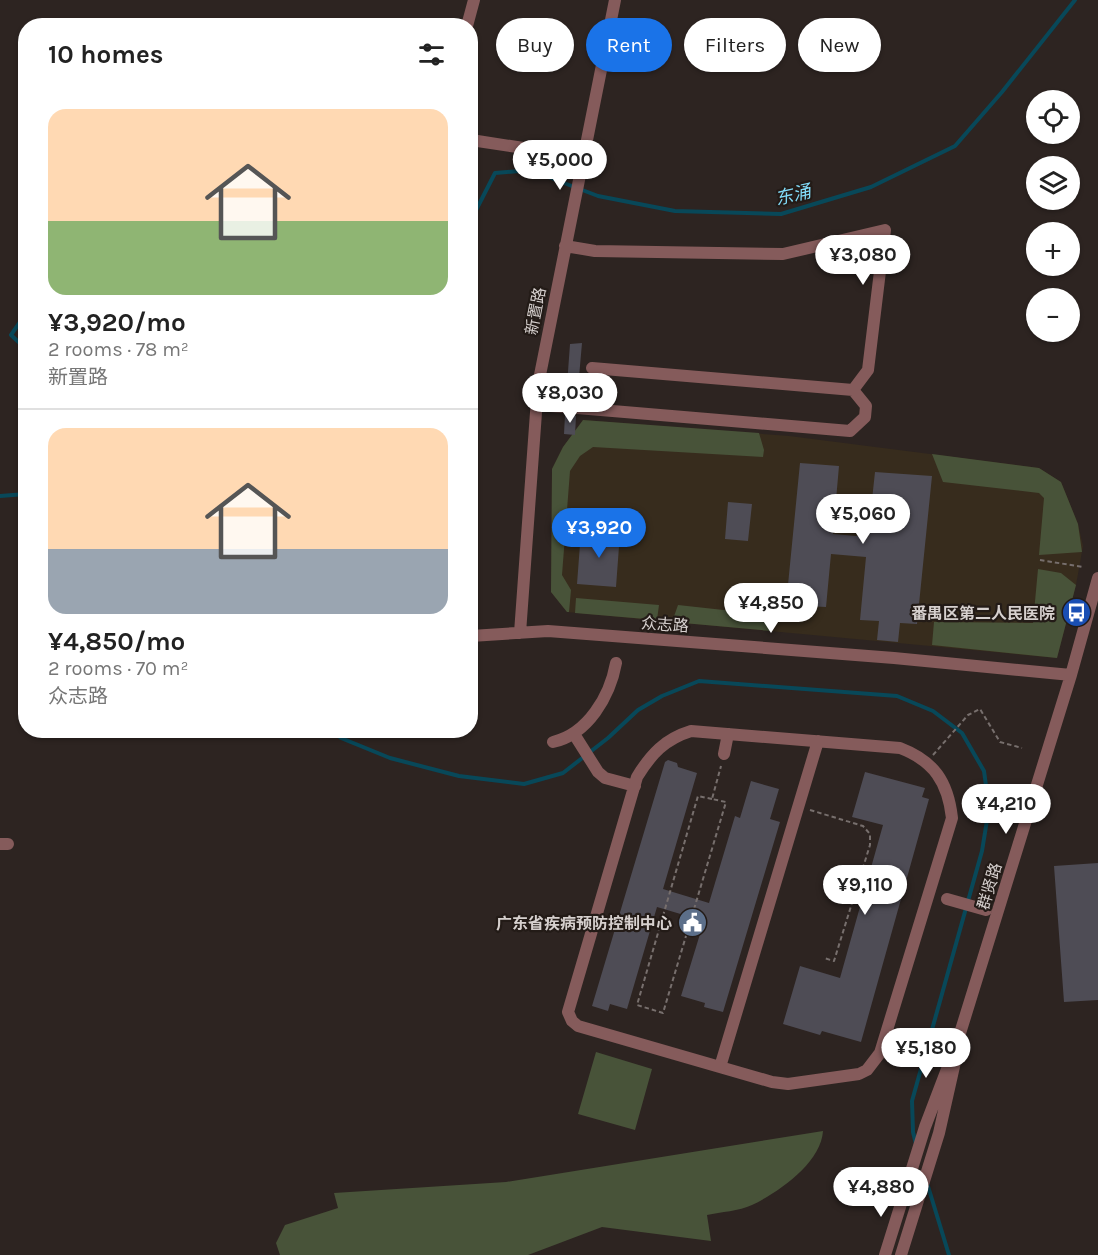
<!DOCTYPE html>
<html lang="en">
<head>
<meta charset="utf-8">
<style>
  :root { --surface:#fff; --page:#f6f6f6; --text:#222; --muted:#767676; --line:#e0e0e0; --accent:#1a73e8 }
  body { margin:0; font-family:Karla,"Noto Sans SC",sans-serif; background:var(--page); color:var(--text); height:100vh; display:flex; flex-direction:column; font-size:22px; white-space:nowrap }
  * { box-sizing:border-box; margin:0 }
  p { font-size:20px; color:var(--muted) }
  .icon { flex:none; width:33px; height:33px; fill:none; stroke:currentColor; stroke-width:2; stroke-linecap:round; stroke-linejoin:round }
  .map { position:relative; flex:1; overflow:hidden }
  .side { position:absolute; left:18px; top:18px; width:460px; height:720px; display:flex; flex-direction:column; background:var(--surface); border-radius:24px; box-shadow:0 2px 4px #0004 }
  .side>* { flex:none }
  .top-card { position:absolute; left:496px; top:18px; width:512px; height:54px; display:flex; gap:12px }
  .buttons { position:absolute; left:1026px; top:90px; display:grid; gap:12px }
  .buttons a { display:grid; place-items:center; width:54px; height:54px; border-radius:50%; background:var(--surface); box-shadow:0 2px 4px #0004; font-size:30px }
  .price { position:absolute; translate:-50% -51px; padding:0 14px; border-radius:21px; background:#fff; color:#222; font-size:20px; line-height:39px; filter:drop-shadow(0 2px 3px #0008) }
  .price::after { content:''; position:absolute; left:50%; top:36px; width:18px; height:14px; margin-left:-9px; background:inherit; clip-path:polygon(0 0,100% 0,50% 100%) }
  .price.current { background:var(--accent); color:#fff }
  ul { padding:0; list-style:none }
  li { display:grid; align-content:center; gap:12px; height:318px; padding:0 30px }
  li+li { border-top:2px solid var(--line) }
  li span { display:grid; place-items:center; height:186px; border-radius:18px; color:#555 }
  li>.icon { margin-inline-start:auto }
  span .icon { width:108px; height:108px; fill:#fffc; stroke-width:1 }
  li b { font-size:26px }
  h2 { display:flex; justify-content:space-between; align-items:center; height:72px; padding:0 30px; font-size:26px }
  .chip { padding:0 21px; border-radius:27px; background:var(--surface); box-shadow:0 2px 4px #0004; font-size:21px; line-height:54px }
  .chip.current { background:var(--accent); color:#fff }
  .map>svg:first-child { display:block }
</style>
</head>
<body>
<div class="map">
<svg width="1098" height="1255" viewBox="0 0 1098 1255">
  <rect width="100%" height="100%" fill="#2d2421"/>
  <!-- medical -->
  <path fill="#372c1d" d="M 583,420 L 789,436 L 1039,468 L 1061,482 L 1078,524 L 1083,546 L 1076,585 L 1057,658 L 567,612 L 551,592 L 552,469 L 563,447 Z"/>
  <!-- green -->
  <path fill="#485339" d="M 583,420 L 759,433 L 764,450 L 763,457 L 593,447 L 580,456 L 570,471 L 562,575 L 571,590 L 569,612 L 567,612 L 551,592 L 552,469 L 563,447 Z
    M 932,454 L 1039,468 L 1061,482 L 1078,524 L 1082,552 L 1039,555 L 1044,498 L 1039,493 L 943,482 Z
    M 1038,569 L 1061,573 L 1076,585 L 1057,658 L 932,645 L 934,622 L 1033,623 Z
    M 576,598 L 659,605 L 657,620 L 575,613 Z
    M 678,605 L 760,614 L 771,631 L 672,622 Z
    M 596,1052 L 652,1069 L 635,1130 L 578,1114 Z
    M 823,1131 C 821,1163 779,1192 752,1205 C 739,1211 721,1212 707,1215 L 711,1241 L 602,1227 L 528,1255 L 280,1255 L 276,1243 L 285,1225 L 338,1208 L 334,1193 L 506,1182 Z"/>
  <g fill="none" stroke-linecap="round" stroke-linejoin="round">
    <!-- stream -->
    <path stroke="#084859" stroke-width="4" d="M 471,220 L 495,173 L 530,170 L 598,196 L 675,211 L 781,214 L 871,187 L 955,146 L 1002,92 L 1075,0
      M 26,321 L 20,322 L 11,335 L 26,349
      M 0,496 L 26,494
      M 332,730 L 341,738 L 390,758 L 459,776 L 524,784 L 563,773 L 608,738 L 638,710 L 662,696 L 699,681 L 897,696 L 933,711 L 962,733 L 984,771 L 989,808 L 982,851 L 912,1101 L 913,1132 L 916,1144
      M 927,1183 L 949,1255"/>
  </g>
  <!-- building -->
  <path fill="#4e4c55" d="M 582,343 L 577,400 L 572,402 L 566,399 L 570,344 Z
    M 571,413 L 576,416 L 575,435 L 564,434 L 565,415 Z
    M 800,463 L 839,466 L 833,534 L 868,537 L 875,472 L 932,476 L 917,624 L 900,623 L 898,642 L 877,640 L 879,621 L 860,620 L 866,557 L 831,554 L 826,607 L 786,605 Z
    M 728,502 L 752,504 L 748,541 L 725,539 Z
    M 581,531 L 620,533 L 616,587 L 577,584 Z
    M 668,760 L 677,763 L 678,767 L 697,773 L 663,889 L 709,903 L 735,816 L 740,818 L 751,781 L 779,789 L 770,819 L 780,822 L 723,1012 L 704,1007 L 705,1003 L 681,996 L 704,921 L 657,907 L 627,1009 L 610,1004 L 608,1011 L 592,1006 L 665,762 Z
    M 865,772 L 925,788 L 922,797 L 929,799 L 861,1042 L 822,1031 L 820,1035 L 783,1024 L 800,966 L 840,978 L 883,825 L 852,817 Z
    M 1098,863 L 1098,1000 L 1064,1002 L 1054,866 Z"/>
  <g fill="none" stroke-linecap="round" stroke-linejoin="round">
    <!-- path -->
    <path stroke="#776f6d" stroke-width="2" stroke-dasharray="4.5 3" stroke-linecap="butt" d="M 1040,560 L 1083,567
      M 933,755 L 968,715 L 980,709 L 1000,742 L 1022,748
      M 712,799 L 698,796 L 637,1005 L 663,1013 L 726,802 L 712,799 L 721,766
      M 810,810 L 863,826 L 870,834 L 870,845 L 834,961 L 824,958"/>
    <!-- minor -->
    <path stroke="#855b5b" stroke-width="12" d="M 467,26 L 474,0
      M 471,140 L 582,157
      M 565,246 L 595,251 L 783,254 L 885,230 L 868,370 L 853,390 L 592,368
      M 536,405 L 566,407
      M 577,408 L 850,431 L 865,417 L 866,406 L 853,390
      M 520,633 L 538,385 L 615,0
      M 471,636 L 548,631 L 894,658 L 1071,675
      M 691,731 L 900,748 C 934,761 948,782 952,818 L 880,1053 L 867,1070 L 859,1074 L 788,1084 L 772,1082 L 578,1026 L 572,1021 L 568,1012 L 637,777 C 651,754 665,739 691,731 Z
      M 574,734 L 598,772 L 605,778 L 635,786
      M 553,742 C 588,734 610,696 616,663
      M 724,754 L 728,734
      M 0,844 L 8,844
      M 720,1067 L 818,741
      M 885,1255 L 925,1127 L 957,1043 L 1071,675 L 1098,578
      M 901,1255 L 939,1133 L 955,1062"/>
    <!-- minor-bridge -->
    <path stroke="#855b5b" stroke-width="12" d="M 947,899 L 986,910"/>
  </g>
  <!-- icons -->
  <defs>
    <symbol id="bus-disc" viewBox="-11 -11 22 22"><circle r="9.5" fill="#1a4fb4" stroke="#231b17"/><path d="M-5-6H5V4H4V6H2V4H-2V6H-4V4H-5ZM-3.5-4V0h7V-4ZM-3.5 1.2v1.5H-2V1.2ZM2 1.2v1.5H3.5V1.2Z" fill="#fff"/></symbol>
    <symbol id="civic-disc" viewBox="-11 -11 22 22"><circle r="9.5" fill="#5c6f8a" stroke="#231b17"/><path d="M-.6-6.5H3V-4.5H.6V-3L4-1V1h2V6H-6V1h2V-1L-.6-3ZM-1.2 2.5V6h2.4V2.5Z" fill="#fff"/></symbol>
  </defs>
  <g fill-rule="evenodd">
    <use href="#bus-disc" x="1060" y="596" width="33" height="33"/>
    <use href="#civic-disc" x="676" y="906" width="33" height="33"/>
  </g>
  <g text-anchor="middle" stroke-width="4.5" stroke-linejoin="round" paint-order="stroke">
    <!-- street labels -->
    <g font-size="16" fill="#d6d0ce" stroke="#231b17">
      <text transform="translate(535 311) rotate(-79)" y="6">新置路</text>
      <text transform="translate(665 624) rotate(4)" y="6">众志路</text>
      <text transform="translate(989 886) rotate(-73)" y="6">群贤路</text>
    </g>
    <!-- poi labels -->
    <g font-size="16" font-weight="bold" fill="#d6d0ce" stroke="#231b17" text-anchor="end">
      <text x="1055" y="619">番禺区第二人民医院</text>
      <text x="672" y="929">广东省疾病预防控制中心</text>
    </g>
    <!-- water labels -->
    <g font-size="18" font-style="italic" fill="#82dbf8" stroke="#231b17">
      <text transform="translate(793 195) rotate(-13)" y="6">东涌</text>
    </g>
  </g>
</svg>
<div class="buttons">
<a><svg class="icon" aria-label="locate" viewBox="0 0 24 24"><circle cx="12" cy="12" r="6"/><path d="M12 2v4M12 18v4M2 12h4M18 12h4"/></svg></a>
<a><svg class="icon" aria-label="layers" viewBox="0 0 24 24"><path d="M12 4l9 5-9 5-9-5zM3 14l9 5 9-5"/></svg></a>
<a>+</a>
<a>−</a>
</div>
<b class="price" style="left:560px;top:191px">¥5,000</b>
<b class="price" style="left:863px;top:286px">¥3,080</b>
<b class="price" style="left:570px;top:424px">¥8,030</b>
<b class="price" style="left:863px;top:545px">¥5,060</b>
<b class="price current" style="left:599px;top:559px">¥3,920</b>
<b class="price" style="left:771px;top:634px">¥4,850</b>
<b class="price" style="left:1006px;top:835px">¥4,210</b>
<b class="price" style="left:865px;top:916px">¥9,110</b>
<b class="price" style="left:926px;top:1079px">¥5,180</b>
<b class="price" style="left:881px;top:1218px">¥4,880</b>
<div class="top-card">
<a class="chip">Buy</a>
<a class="chip current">Rent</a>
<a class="chip">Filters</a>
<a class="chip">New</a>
</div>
<section class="side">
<h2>10 homes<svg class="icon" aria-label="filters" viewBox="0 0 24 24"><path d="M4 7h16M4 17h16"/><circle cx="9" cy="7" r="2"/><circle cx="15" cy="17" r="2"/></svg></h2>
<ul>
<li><span style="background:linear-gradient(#ffd9b3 60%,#8fb573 0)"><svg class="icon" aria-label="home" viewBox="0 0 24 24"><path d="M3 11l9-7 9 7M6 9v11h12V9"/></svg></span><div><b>¥3,920/mo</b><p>2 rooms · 78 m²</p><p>新置路</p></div></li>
<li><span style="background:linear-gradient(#ffd9b3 65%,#9aa5b1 0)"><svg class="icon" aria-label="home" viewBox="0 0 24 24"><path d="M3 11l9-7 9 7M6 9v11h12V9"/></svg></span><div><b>¥4,850/mo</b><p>2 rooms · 70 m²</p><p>众志路</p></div></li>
</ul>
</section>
</div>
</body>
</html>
